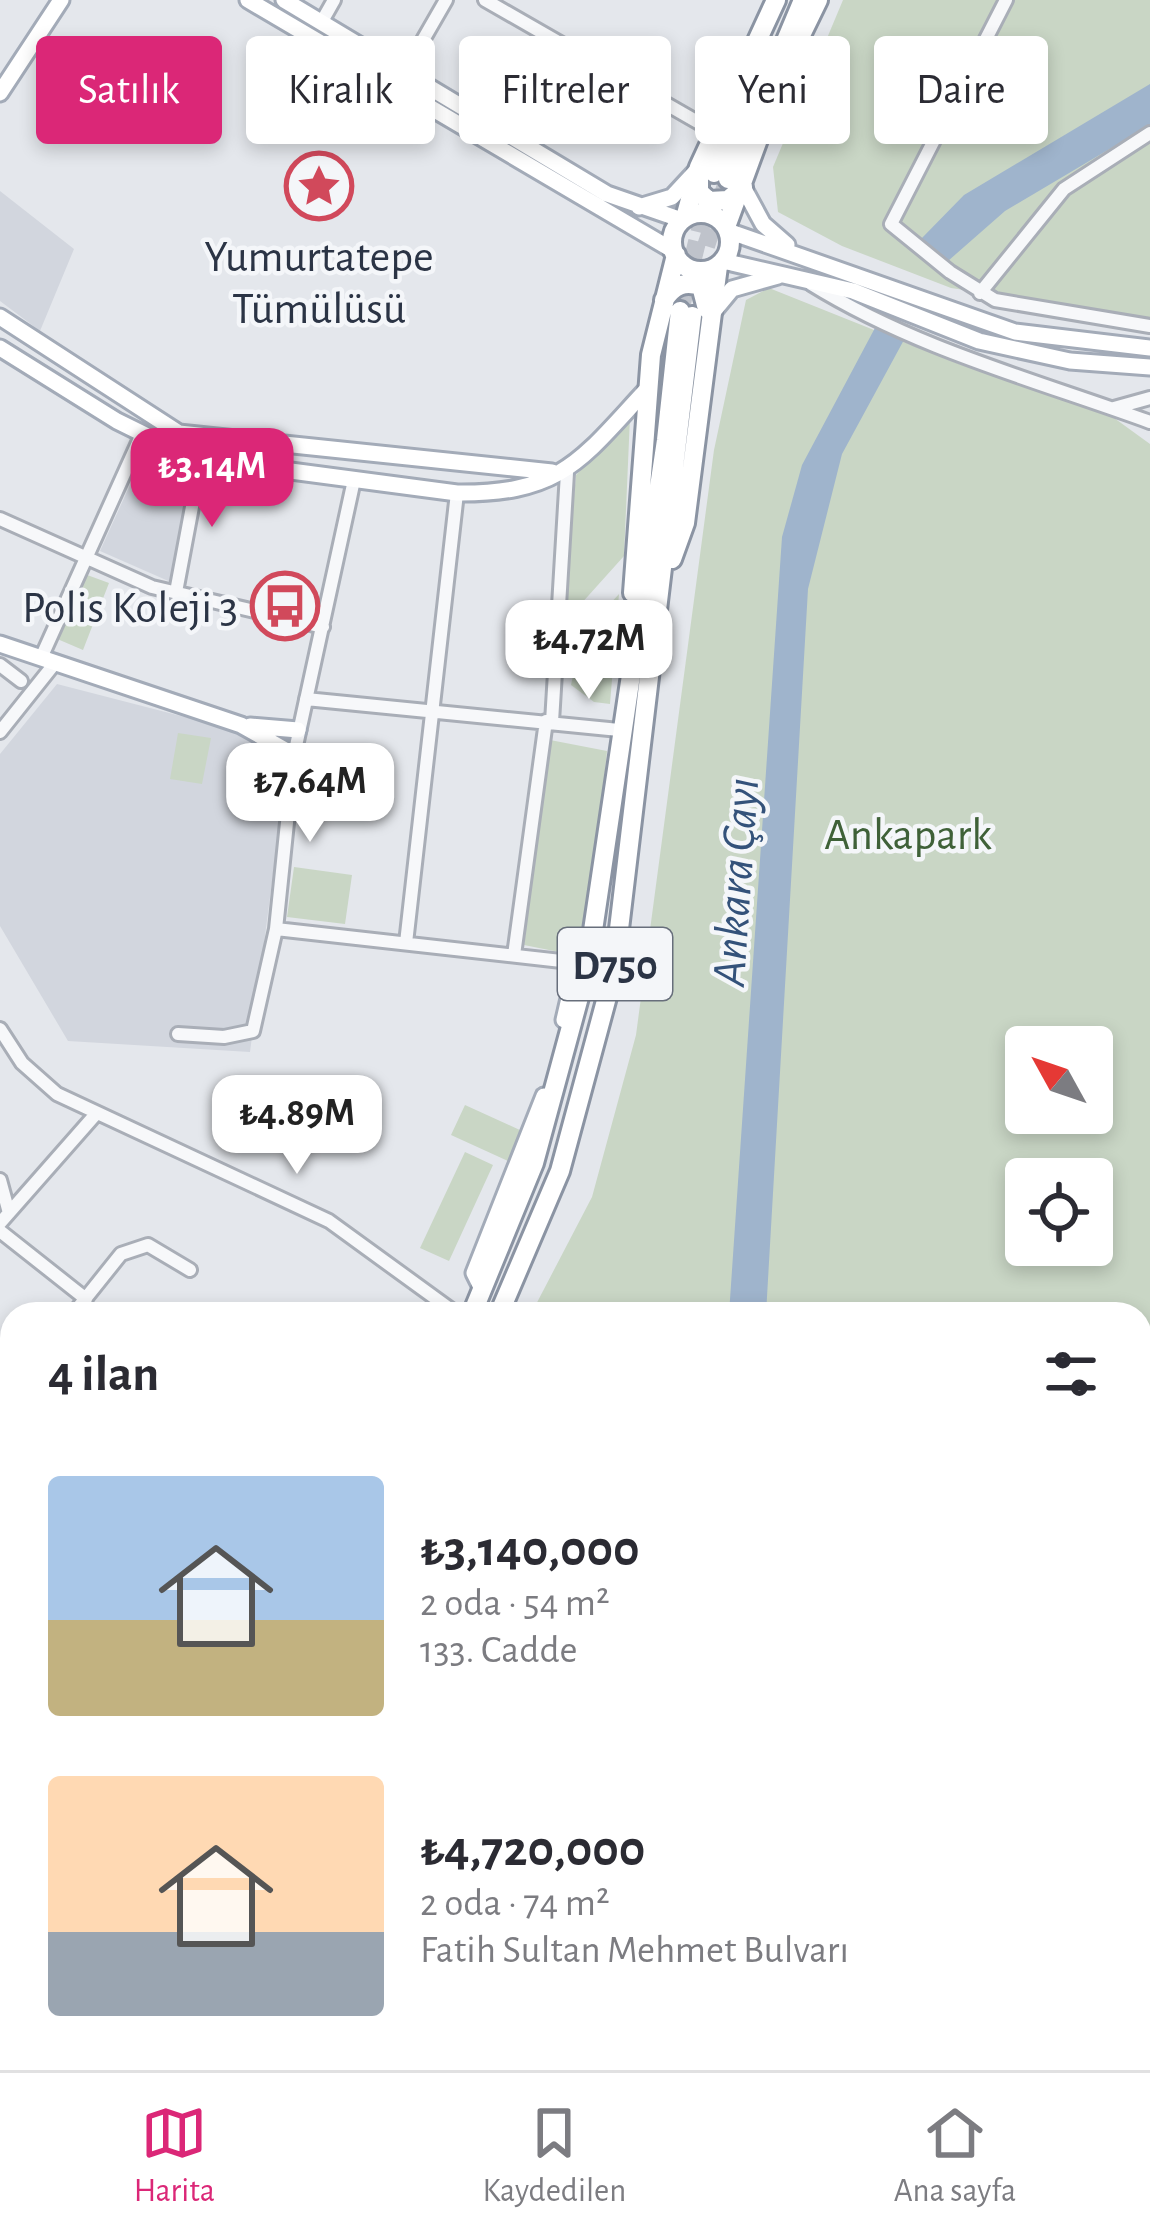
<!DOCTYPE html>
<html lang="tr">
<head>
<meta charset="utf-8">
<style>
  :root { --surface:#fff; --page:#f2f2f3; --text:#2b2b33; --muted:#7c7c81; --line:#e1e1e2; --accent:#db2777 }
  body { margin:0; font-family:"Alegreya Sans",sans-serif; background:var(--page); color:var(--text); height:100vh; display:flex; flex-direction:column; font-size:45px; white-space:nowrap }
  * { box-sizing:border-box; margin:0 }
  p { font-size:39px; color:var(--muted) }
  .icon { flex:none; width:66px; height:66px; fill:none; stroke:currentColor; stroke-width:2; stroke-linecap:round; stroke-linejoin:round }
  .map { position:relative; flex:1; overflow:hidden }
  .details { position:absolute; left:0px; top:1302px; width:1152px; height:768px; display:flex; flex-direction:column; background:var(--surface); border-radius:36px 36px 0 0; box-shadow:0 6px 18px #0003 }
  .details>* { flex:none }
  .top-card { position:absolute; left:36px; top:36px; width:1080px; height:108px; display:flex; gap:24px }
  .needle { width:78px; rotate:310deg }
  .controls { position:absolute; left:1005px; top:1026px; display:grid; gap:24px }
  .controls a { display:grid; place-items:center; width:108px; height:108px; border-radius:12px; background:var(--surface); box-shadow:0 6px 18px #0003; font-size:60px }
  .price { position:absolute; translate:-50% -102px; padding:0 27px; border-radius:24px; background:#fff; color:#222; font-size:39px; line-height:78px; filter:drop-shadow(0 3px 6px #0008) }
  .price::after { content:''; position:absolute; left:50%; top:72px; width:36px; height:27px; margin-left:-18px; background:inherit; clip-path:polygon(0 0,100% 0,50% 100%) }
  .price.current { background:var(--accent); color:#fff }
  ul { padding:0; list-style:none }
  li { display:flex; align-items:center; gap:36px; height:300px; padding:0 48px }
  li span { display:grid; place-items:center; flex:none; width:336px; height:240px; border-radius:12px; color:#555 }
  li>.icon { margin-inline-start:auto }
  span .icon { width:144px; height:144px; fill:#fffc; stroke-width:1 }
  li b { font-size:51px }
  h2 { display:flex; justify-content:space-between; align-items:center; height:144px; padding:0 48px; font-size:51px }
  .pill { padding:0 42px; border-radius:12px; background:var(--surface); box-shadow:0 6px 18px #0003; font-size:42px; line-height:108px }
  .pill.current { background:var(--accent); color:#fff }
  .tab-bar { display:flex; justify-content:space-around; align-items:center; height:168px; border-top:3px solid var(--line); background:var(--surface); font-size:33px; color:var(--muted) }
  .tab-bar a { display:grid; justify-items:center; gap:6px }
  .tab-bar .current { color:var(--accent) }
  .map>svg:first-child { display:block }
</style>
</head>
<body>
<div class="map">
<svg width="1150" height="2070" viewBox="0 0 1150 2070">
  <rect width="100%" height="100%" fill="#e4e7ec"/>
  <!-- built -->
  <path fill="#d2d6de" d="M 0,191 L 74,249 L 40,331 L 0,301 Z
    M 139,465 L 190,480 L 173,583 L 100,551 Z
    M 57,684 L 239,731 L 288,758 L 250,1052 L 68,1041 L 0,926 L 0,754 Z"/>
  <!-- green -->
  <path fill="#c9d6c5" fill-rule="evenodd" d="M 843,0 L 1150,0 L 1150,318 L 951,288 L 842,246 L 778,212 L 773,167 Z
    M 769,288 L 959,364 L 1110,415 L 1150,444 L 1150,1515 L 1140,1541 L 1140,1314 L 531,1314 L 592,1197 L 636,1035 L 714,450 L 746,300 ZM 1026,1047 L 1092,1047 L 1092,1113 L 1026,1113 ZM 1026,1179 L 1092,1179 L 1092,1245 L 1026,1245 Z
    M 630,417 L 624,556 L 571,615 L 563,613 L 576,475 Z
    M 79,572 L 109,583 L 83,650 L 55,638 Z
    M 619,594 L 610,704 L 594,702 L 571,685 L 582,634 Z
    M 178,733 L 211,738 L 202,784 L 170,779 Z
    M 550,740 L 607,751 L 594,881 L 576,947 L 569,954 L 524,945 Z
    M 294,867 L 352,875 L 345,924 L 287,917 Z
    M 465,1105 L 522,1131 L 508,1161 L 451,1135 Z
    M 465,1152 L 493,1165 L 449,1261 L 420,1248 Z
    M 1140,1759 L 1150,1786 L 1150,2070 L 142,2070 L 145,2058 L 1140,2058 Z"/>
  <!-- water -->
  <path fill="#9fb4cc" d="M 1150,84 L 1150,125 L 1005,211 L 948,261 L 921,239 L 964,195 Z
    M 876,326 L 905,338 L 842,454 L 808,589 L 766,1314 L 729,1314 L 782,537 L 802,465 Z"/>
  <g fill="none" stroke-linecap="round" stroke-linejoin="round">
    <!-- highway-tunnel -->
    <path stroke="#bfc3cb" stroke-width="18" stroke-dasharray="18 9" stroke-linecap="butt" d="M 706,246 L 728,179
      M 680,311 L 714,173"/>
    <defs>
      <path id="minor" d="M 485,0 L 715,132
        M 1006,0 L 891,224 L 950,272 L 995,300 L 1150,326
        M 321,23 L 334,0
        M 404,73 L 446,0
        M 811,284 C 916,349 1035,380 1150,422
        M 980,293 L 1064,189 L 1150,133
        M 1114,408 L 1150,398
        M 0,519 L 152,587 L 323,627
        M 176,592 L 201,459
        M 41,658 L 142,434
        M 0,665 L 21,681
        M 306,699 L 619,730
        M 552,722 L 567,473
        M 0,732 L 55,663
        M 276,929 L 588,964
        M 406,943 L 457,493
        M 514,955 L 546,721
        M 0,1029 L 22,1063 L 57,1094 L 329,1221 L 457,1314
        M 178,1034 L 224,1037 L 253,1031 L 276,929 L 294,755 L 354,480
        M 0,1180 L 9,1213
        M 0,1223 L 95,1115
        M 0,1231 L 86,1299
        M 73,1314 L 121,1254 L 148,1245 L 190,1270
        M 0,1356 L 12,1365
        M 0,1394 L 12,1382
        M 0,1500 L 12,1510
        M 0,1590 L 12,1591
        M 0,1699 L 12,1687"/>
      <path id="major" d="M 248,0 L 674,251
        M 284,0 L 607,194 L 682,220
        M 0,93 L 61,0
        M 743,187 L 763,224 L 787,245
        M 639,207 L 672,197 L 697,170
        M 728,231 L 1015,332 L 1150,348
        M 723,261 L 853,291 L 979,341 L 1070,361 L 1150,367
        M 713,312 L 732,289 L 778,276
        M 0,317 L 179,433 L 552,472
        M 0,348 L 117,421 L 192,458 L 457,493 C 562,494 581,460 647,389
        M 0,644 L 241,725 L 294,755
        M 250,726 L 298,730
        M 564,1020 L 573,981 L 586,966
        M 482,1289 L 474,1273 L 544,1096"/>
      <path id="highway" d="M 699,172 L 699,192 L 709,201 L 728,200 L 743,187
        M 714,173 L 759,64
        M 728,179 L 803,0
        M672 242a29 29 0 1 1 58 0a29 29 0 1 1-58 0Z
        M 685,218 L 699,167 L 776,0
        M 726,227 L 782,74 L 818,0
        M 664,300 C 674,285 684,281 701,286 L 707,309
        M 672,559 L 685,523 L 718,266
        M 633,593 L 651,355 L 676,255
        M 472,1314 L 534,1163 L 588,964 L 666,440 L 680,311
        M 499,1314 L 560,1171 L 614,971 L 692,316
        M 32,2070 L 53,2058
        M 88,2070 L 95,2058
        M 111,2070 L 117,2058
        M 133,2070 L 135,2058"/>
    </defs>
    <!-- minor casing -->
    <use href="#minor" stroke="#a9aeb7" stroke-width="18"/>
    <!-- major casing -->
    <use href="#major" stroke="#a3abb8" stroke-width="21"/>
    <!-- highway casing -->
    <use href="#highway" stroke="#8b94a3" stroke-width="24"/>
    <!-- minor -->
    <use href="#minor" stroke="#f7f8fa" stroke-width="12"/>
    <!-- major -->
    <use href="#major" stroke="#fff" stroke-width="15"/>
    <!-- highway -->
    <use href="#highway" stroke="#fff" stroke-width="18"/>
  </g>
  <!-- icons -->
  <defs>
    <symbol id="sight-ring" viewBox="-11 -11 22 22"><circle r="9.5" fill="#f4f6f9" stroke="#d1495b" stroke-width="1.5"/><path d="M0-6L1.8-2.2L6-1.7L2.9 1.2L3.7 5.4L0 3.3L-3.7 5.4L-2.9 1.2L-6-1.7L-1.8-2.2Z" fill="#d1495b"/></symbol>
    <symbol id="bus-ring" viewBox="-11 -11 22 22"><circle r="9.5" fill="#f4f6f9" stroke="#d1495b" stroke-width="1.5"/><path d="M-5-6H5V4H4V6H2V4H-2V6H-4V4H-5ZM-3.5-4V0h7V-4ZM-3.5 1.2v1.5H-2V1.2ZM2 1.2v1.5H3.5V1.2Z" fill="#d1495b"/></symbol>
  </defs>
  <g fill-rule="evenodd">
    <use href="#sight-ring" x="281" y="148" width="76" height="76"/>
    <use href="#bus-ring" x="247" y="568" width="76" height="76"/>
  </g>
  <g text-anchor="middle" stroke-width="9" stroke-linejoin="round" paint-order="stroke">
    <!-- shield labels -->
    <rect fill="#f4f6f9" stroke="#676e7b" stroke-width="3" x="558" y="928" width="114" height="72" rx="9"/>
    <g font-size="42" font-weight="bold" fill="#2b3445">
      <text x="615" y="979">D750</text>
    </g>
    <!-- poi labels -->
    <g font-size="45" fill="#2b3445" stroke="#f4f6f9">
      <text x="319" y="271">Yumurtatepe<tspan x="319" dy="52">Tümülüsü</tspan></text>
      <text x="238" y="622" text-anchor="end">Polis Koleji 3</text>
    </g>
    <!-- park labels -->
    <g font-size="45" fill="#3f6138" stroke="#f4f6f9">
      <text x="908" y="849">Ankapark</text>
    </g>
    <!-- water labels -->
    <g font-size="48" font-style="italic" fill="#34527a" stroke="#f4f6f9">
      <text transform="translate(734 882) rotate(-86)" y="17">Ankara Çayı</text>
    </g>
  </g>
</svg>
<div class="controls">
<a><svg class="needle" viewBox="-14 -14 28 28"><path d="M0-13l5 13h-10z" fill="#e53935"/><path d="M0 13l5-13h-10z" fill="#7c7c81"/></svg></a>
<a><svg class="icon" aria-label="locate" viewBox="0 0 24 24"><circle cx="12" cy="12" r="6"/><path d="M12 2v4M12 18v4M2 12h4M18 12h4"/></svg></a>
</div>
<b class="price current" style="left:212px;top:530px">₺3.14M</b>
<b class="price" style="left:589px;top:702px">₺4.72M</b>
<b class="price" style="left:310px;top:845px">₺7.64M</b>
<b class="price" style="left:297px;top:1177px">₺4.89M</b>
<div class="top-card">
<a class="pill current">Satılık</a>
<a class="pill">Kiralık</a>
<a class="pill">Filtreler</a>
<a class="pill">Yeni</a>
<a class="pill">Daire</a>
</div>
<section class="details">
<h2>4 ilan<svg class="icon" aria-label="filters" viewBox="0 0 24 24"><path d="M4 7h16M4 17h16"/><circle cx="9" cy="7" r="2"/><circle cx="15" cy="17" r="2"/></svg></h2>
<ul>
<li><span style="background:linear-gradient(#a9c7e8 60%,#c2b280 0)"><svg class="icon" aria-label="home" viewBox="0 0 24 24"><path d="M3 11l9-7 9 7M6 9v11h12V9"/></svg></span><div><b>₺3,140,000</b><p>2 oda · 54 m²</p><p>133. Cadde</p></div></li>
<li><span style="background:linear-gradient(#ffd9b3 65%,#9aa5b1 0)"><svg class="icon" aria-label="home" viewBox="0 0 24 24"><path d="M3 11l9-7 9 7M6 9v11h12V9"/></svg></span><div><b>₺4,720,000</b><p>2 oda · 74 m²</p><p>Fatih Sultan Mehmet Bulvarı</p></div></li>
</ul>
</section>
</div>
<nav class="tab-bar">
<a class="current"><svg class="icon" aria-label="map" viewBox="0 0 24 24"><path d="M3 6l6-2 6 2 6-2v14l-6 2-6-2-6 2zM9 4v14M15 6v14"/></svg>Harita</a>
<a><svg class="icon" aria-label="saved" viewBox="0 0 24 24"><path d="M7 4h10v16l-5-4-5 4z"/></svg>Kaydedilen</a>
<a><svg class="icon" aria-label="home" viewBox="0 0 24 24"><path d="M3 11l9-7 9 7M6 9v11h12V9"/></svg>Ana sayfa</a>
</nav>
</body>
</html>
